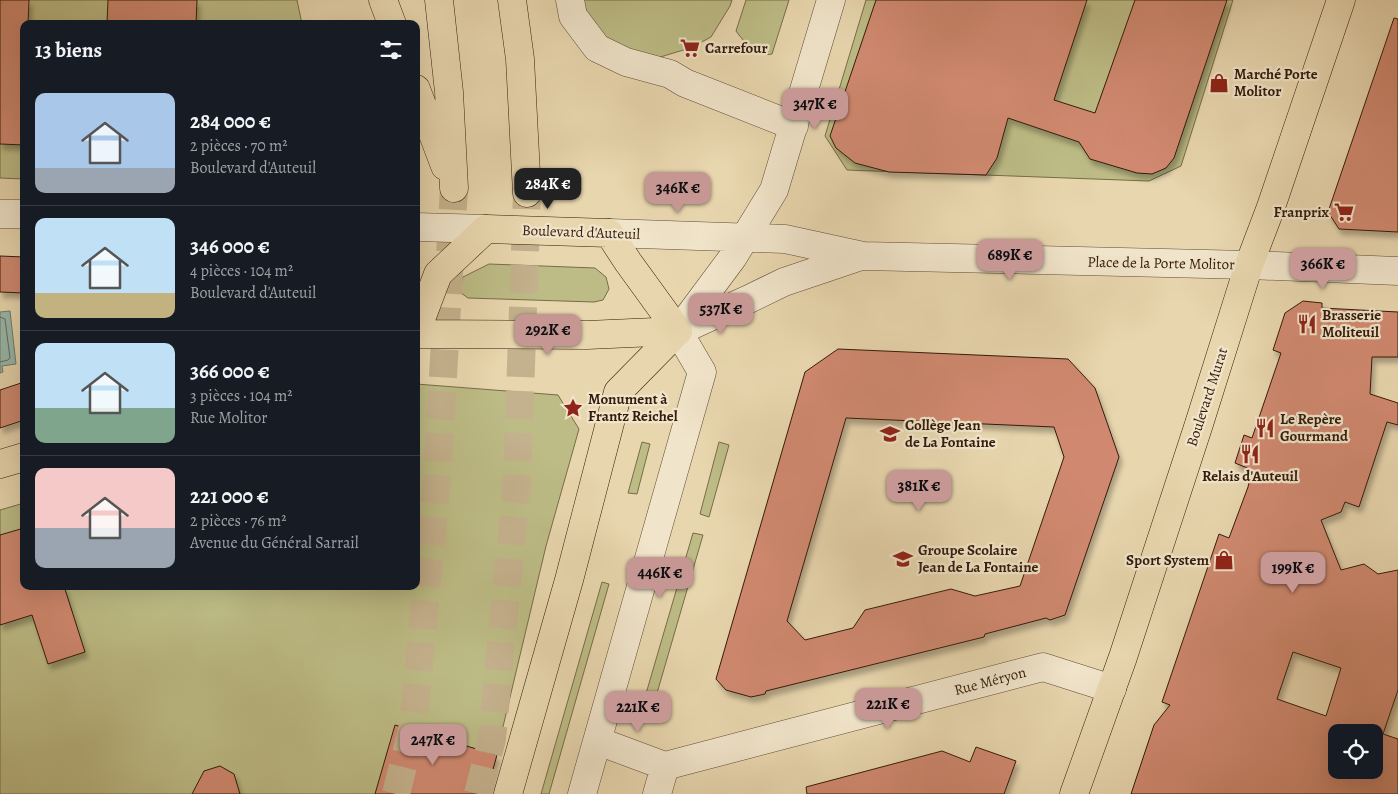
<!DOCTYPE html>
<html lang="fr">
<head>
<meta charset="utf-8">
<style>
  :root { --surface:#171b24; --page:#242831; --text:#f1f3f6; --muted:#9ea1a6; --line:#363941; --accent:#c59692 }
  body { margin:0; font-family:Alegreya,serif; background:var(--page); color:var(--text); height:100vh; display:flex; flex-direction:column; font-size:19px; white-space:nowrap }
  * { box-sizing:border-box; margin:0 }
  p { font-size:16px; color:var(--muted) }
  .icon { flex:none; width:28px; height:28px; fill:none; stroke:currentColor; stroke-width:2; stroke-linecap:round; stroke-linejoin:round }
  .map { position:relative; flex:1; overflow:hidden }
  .side { position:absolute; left:20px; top:20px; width:400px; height:570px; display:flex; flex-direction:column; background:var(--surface); border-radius:10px; box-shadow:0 5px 20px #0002 }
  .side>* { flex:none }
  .tools { position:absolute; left:1328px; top:724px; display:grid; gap:10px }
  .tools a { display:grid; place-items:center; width:55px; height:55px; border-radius:10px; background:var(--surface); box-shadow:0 5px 20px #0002; font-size:25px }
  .price { position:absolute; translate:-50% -42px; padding:0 11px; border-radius:10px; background:var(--accent); color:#111; font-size:16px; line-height:32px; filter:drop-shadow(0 1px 2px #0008) }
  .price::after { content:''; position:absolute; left:50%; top:30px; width:15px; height:11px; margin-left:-8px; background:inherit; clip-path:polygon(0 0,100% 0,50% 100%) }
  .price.on { background:#222; color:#fff }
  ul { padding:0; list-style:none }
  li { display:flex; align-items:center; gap:15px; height:125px; padding:0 15px }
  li+li { border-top:1px solid var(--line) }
  li span { display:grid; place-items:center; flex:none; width:140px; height:100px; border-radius:10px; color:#555 }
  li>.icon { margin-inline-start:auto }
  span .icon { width:60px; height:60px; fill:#fffc; stroke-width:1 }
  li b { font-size:21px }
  h2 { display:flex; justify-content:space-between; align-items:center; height:60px; padding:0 15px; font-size:21px }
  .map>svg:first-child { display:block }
</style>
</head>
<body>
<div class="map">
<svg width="1398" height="794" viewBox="0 0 1398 794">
  <defs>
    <filter id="shadow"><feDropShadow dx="3" dy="5.5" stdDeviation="2.5" flood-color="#0004"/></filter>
  </defs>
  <rect width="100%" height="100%" fill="#e8d6ae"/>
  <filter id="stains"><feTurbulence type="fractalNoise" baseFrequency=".004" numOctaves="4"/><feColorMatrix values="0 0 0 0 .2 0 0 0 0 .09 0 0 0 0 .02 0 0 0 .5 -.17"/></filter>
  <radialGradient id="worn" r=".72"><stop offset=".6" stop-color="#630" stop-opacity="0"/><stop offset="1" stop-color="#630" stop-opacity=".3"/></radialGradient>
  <!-- green -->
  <path fill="#bdbc86" stroke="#786c48" d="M 0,0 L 297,0 L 302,24 L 24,24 L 24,179 L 0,178 Z
    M 583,0 L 732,0 L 730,6 L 711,37 L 690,48 L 657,58 L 620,52 L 590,23 Z
    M 746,0 L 789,0 L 772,54 C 758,58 743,41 736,31 Z
    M 866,0 L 1233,0 L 1181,166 L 1149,181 L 847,170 L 825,136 Z
    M 489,264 L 595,268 L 606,277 L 609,289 L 603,300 L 594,302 L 468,298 L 461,293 L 460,287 L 463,277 Z
    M 416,384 L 558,395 L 579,429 L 546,546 L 487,794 L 0,794 L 0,510 L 24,503 L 24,586 L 416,586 Z
    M 642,442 L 650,444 L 637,494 L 628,493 Z
    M 719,442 L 729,445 L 709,517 L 700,514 Z
    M 693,533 L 703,535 L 655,700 L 645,697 Z
    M 602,582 L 609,584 L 549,794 L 541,794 Z"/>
  <!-- water -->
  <path fill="#97b9ad" stroke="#6f7a6c" d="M 10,311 L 16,364 L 2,366 L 3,372 L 0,373 L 0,312 Z"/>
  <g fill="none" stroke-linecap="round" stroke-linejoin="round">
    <!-- shore -->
    <path stroke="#666a5c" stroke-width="1" d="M 0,317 L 5,319 L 10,358 L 8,360 L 0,362"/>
  </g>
  <!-- building -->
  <path fill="#d08970" stroke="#341b0b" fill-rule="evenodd" filter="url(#shadow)" d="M 0,0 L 29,0 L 28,24 L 24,24 L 24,145 L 0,144 Z
    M 108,0 L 197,0 L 196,24 L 107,24 Z
    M 876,0 L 1087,0 L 1054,100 L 1095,113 L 1135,0 L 1227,0 L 1174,158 L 1166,168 L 1152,174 L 1137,173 L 1090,159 L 1079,142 L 1008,118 L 997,158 L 986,175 L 889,172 L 855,163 L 836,148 L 830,136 Z
    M 1394,18 L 1398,19 L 1398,232 L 1339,229 L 1328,212 Z
    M 0,256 L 24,257 L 24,293 L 0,292 Z
    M 1303,301 L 1322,303 L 1322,308 L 1398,312 L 1398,357 L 1372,357 L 1370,394 L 1398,403 L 1398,425 L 1387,422 L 1359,507 L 1345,502 L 1341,512 L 1321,520 L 1341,570 L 1364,564 L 1378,574 L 1398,570 L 1398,690 L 1383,734 L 1398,739 L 1398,794 L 1131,794 L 1154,725 L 1170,705 L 1162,702 L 1219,534 L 1229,538 L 1248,487 L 1252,470 L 1235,463 L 1244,435 L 1252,438 L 1281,353 L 1273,350 L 1285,313 ZM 1293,652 L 1341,668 L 1326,716 L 1277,699 ZM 1336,732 L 1374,732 L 1374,770 L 1336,770 Z
    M 838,349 L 1068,359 L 1095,388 L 1119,457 L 1065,615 L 1050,620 L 1046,618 L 985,634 L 984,637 L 766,691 L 765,694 L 751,697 L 726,690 L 716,679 L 805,372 ZM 846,418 L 1054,427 L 1064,457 L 1020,586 L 975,596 L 951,589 L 865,610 L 853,628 L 805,640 L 787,621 Z
    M 24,382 L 24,420 L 0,428 L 0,390 Z
    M 24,528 L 24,586 L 64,586 L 85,652 L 48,664 L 32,615 L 0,625 L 0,535 Z
    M 395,725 L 497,755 L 486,794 L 375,794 Z
    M 976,747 L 1016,761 L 1004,794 L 807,794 L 806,787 L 942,751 L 970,762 Z
    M 220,766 L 234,774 L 240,794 L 192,794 L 204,771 Z"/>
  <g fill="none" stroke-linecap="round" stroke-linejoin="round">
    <!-- highway-tunnel -->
    <path stroke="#c4b18d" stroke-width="28" stroke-dasharray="28 14" stroke-linecap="butt" d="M 396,794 L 413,726 L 437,478 L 454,188
      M 478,794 L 492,739 L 517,481 L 527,193"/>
    <defs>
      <path id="minor" d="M 570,0 L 573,16 L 597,48 L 626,62 L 670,74 L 685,83 L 794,126
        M 0,214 L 24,214
        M 416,227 L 486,229
        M 609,233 L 785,239 L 863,256 L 1249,265 L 1398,271
        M 678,331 L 733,257 L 774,190 L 831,0
        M 679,331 L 747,300 L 784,282 L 861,256
        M 598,741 L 665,766
        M 665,766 L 1043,667 L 1112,689
        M 582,794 L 702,372 L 678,331
        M 657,794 L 665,766"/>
      <path id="major" d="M 416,332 L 438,274 L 486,229 L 609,233 L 628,262 L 678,331
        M 416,334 L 587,335 L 678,331
        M 0,464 L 24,457
        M 1074,794 L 1123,657 L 1199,424 L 1249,265 L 1271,207 L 1341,0"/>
      <path id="highway" d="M 383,0 L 392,24
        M 439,0 L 449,92 L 454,188
        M 512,0 L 520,59 L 527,193
        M 416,89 L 445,166
        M 508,794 L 569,580 L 618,392 L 678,331"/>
    </defs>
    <!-- minor casing -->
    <use href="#minor" stroke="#614a34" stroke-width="29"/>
    <!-- major casing -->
    <use href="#major" stroke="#341b0b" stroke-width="29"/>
    <!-- highway casing -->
    <use href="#highway" stroke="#341b0b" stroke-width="29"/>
    <!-- minor -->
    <use href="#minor" stroke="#f0e4ca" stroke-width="28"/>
    <!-- major -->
    <use href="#major" stroke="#e8d6ae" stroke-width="28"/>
    <!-- highway -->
    <use href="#highway" stroke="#e8d6ae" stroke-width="28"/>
  </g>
  <!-- icons -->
  <defs>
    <symbol id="supermarket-bare" viewBox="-9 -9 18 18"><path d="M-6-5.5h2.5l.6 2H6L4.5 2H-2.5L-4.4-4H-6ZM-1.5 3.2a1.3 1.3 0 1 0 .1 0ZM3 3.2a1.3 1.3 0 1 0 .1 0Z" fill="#8f2418" stroke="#f0e4ca" stroke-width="2.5" paint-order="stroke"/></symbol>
    <symbol id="shop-bare" viewBox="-9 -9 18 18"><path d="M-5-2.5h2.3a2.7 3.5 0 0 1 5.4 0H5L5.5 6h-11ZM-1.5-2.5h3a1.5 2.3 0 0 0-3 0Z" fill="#8f2418" stroke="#f0e4ca" stroke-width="2.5" paint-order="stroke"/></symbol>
    <symbol id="restaurant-bare" viewBox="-9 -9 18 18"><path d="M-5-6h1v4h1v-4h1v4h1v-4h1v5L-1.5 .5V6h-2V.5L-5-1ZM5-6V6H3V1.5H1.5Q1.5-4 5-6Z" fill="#8f2418" stroke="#f0e4ca" stroke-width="2.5" paint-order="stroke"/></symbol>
    <symbol id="sight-bare" viewBox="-9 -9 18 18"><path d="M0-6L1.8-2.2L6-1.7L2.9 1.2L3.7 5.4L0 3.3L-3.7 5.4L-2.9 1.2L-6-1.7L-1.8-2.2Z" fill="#8f2418" stroke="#f0e4ca" stroke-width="2.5" paint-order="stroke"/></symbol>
    <symbol id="school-bare" viewBox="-9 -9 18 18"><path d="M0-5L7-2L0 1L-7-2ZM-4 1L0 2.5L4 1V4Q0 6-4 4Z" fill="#8f2418" stroke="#f0e4ca" stroke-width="2.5" paint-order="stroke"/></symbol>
  </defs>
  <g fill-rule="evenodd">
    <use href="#supermarket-bare" x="676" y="34" width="28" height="28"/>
    <use href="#shop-bare" x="1205" y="69" width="28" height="28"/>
    <use href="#supermarket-bare" x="1330" y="198" width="28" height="28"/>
    <use href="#restaurant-bare" x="1293" y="310" width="28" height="28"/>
    <use href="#sight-bare" x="559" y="394" width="28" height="28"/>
    <use href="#restaurant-bare" x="1251" y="414" width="28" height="28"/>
    <use href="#school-bare" x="876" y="420" width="28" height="28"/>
    <use href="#restaurant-bare" x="1236" y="440" width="28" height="28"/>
    <use href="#school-bare" x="889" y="545" width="28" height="28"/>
    <use href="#shop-bare" x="1210" y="546" width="28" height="28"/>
  </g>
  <g text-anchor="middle" stroke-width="4.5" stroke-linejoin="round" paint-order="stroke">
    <!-- poi labels -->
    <g font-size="15" font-weight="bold" fill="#341b0b" stroke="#f0e4ca" text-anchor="start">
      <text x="705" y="53">Carrefour</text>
      <text x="1234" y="79">Marché Porte<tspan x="1234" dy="17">Molitor</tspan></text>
      <text x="1329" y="217" text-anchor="end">Franprix</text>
      <text x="1322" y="320">Brasserie<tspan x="1322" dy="17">Moliteuil</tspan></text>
      <text x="588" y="404">Monument à<tspan x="588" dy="17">Frantz Reichel</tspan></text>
      <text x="1280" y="424">Le Repère<tspan x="1280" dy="17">Gourmand</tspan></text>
      <text x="905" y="430">Collège Jean<tspan x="905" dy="17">de La Fontaine</tspan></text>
      <text x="1250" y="481" text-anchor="middle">Relais d'Auteuil</text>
      <text x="918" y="555">Groupe Scolaire<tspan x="918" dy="17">Jean de La Fontaine</tspan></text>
      <text x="1209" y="565" text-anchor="end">Sport System</text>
    </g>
    <!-- street labels -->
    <g font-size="15" fill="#341b0b" stroke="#f0e4ca">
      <text transform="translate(581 232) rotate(2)" y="5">Boulevard d'Auteuil</text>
      <text transform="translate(1161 263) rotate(1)" y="5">Place de la Porte Molitor</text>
      <text transform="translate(1207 397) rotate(-72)" y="5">Boulevard Murat</text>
      <text transform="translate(990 681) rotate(-15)" y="5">Rue Méryon</text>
    </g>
  </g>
  <rect width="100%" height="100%" filter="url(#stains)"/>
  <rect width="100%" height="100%" fill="url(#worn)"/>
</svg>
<div class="tools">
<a><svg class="icon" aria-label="locate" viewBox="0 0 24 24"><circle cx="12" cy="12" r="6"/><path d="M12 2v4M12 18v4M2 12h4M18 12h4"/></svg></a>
</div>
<b class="price" style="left:815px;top:130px">347K €</b>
<b class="price on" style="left:548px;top:210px">284K €</b>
<b class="price" style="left:678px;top:214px">346K €</b>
<b class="price" style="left:1010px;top:281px">689K €</b>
<b class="price" style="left:1323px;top:290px">366K €</b>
<b class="price" style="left:721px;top:335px">537K €</b>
<b class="price" style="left:548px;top:356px">292K €</b>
<b class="price" style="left:919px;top:512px">381K €</b>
<b class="price" style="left:1293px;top:594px">199K €</b>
<b class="price" style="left:660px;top:599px">446K €</b>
<b class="price" style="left:888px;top:730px">221K €</b>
<b class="price" style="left:638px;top:733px">221K €</b>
<b class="price" style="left:433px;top:766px">247K €</b>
<section class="side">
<h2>13 biens<svg class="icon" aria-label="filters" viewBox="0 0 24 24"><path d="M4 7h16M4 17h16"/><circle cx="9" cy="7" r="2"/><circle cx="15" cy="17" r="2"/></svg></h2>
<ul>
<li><span style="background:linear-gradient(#a9c7e8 75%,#9aa5b1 0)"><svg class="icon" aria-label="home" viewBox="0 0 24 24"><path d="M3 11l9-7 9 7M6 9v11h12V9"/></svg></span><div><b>284 000 €</b><p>2 pièces · 70 m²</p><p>Boulevard d'Auteuil</p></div></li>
<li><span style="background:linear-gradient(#bfe0f5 75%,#c2b280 0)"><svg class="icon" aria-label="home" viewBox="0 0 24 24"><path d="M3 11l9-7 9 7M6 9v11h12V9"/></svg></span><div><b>346 000 €</b><p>4 pièces · 104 m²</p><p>Boulevard d'Auteuil</p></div></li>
<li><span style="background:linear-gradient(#bfe0f5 65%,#7fa58c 0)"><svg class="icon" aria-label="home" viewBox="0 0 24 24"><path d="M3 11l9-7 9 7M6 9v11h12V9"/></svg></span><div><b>366 000 €</b><p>3 pièces · 104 m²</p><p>Rue Molitor</p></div></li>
<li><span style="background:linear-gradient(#f6c9c9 60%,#9aa5b1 0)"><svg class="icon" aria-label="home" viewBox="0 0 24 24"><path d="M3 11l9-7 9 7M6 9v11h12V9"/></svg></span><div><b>221 000 €</b><p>2 pièces · 76 m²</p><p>Avenue du Général Sarrail</p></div></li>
</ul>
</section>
</div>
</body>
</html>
